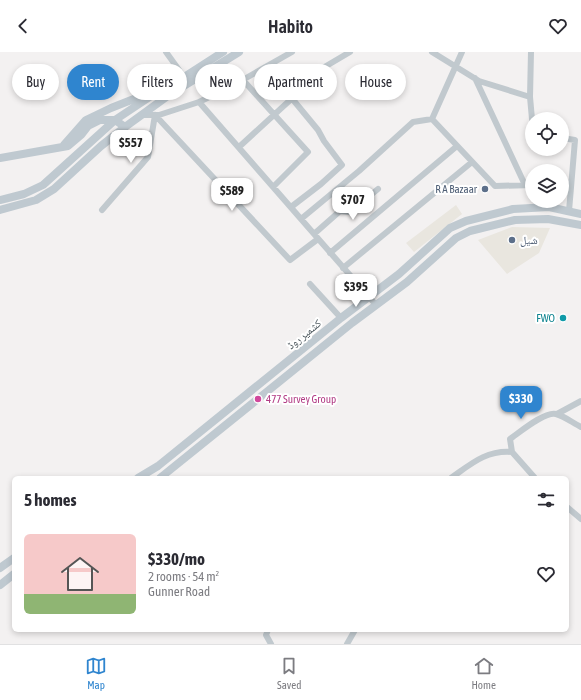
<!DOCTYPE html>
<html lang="en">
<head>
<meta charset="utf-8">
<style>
  :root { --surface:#fff; --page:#f2f2f3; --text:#2b2b33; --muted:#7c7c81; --line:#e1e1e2; --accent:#2f85cf }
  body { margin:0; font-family:"Asap Condensed","Noto Naskh Arabic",sans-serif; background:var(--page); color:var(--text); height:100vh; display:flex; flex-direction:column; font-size:15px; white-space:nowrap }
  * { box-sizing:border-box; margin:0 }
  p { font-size:13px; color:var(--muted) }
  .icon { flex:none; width:22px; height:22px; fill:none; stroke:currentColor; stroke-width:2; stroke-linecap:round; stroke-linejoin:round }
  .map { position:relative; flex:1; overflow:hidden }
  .details { position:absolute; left:12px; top:424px; width:557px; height:156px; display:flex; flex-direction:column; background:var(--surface); border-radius:6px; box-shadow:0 2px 6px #0003 }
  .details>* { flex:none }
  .guide { position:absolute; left:12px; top:12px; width:557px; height:36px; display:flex; gap:8px }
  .tools { position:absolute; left:525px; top:60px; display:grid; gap:8px }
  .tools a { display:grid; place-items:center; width:44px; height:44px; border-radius:50%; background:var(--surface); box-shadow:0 2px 6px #0003; font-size:20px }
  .price { position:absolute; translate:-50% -34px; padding:0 9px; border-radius:8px; background:#fff; color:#222; font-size:13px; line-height:26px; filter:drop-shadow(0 1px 2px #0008) }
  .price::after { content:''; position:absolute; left:50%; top:24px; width:12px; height:9px; margin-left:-6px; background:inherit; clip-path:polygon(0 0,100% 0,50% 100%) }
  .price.selected { background:var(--accent); color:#fff }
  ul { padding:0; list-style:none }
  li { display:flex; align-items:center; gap:12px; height:100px; padding:0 12px }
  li+li { border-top:1px solid var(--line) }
  li span { display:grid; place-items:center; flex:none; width:112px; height:80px; border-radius:6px; color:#555 }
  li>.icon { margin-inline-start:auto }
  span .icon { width:48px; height:48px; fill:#fffc; stroke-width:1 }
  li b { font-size:17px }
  h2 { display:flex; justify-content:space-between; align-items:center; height:48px; padding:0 12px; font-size:17px }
  .pill { padding:0 14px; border-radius:18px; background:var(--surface); box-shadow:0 2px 6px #0003; font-size:14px; line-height:36px }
  .pill.selected { background:var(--accent); color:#fff }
  header { display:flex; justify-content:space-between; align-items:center; height:52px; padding:0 12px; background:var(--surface); font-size:18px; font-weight:600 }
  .menu { display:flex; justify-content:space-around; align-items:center; height:56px; border-top:1px solid var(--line); background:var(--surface); font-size:11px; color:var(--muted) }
  .menu a { display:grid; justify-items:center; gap:2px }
  .menu .selected { color:var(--accent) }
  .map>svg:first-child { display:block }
</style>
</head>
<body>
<header><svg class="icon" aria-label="back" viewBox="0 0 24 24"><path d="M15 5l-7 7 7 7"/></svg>Habito<svg class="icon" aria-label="heart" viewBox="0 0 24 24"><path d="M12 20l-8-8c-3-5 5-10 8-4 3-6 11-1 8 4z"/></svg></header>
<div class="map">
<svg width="581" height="592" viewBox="0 0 581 592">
  <rect width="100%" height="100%" fill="#f3f1f1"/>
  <!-- commercial -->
  <path fill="#e9e6df" d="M 456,153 L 462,162 L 414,200 L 406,191 Z
    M 512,175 L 550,176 L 539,201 L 507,222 L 478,188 Z"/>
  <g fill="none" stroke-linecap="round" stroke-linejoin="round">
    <!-- street -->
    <path stroke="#c1c9ce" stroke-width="6" d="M 166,0 L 184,25
      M 432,0 L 479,29 L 530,45
      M 462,0 L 432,67 L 495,134 L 532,133
      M 531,0 L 530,45 L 532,67
      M 266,15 L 318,78 L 324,89 L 342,113 L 321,132 L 291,155
      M 475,26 L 525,133
      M 243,28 L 308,100 L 273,135
      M 199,50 L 232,34 L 292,0
      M 141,63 L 159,63 L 199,50 L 376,253
      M 155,63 L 290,208 L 318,187
      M 562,86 L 575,88 L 569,159
      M 239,95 L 300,39 L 294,33 L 350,0
      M 562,133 L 571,133
      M 102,158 L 148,105 L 155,63
      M 301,167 L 359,119 L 413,70 L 432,67
      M 314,182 L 340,159 L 350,160 L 378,137
      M 330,201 L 457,94
      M 343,216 L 472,110
      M 310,232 L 341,266
      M 557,362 L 581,349
      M 451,426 C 471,412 486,398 512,400
      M 535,426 L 512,400 L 510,387 C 520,380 545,359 556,362 C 564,364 573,371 581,375
      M 567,455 L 581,467
      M 268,578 L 266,583 L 271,592
      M 347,592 L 355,578"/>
    <!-- secondary -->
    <path stroke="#bfc9d0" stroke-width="8" d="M 64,93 L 86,68 L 111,56 L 149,41
      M 0,106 L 68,94 L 81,83 L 88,74 L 100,68 L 115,68 L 125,75
      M 0,148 L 24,142 L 43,133 L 115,68 L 172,30 L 184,25 L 223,0
      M 0,158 L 36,148 L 54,137 L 101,94 L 125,75 L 169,43 L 239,0
      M 138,426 L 158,414 L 341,266 L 399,222 L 450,176 L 466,169 L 513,157 L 549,155 L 581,162
      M 160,426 L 352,271 L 407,230 L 456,186 L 470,179 L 515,168 L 548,167 L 581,173
      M 0,516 L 14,506
      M 0,533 L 14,522"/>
  </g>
  <!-- markers -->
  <g fill="#5c6f8a" stroke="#fff" stroke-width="1.5">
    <circle cx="485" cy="137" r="4"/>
    <circle cx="512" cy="188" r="4"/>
  </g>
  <circle fill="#0f9aa8" stroke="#fff" stroke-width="1.5" cx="563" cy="266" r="4"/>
  <circle fill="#d1479c" stroke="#fff" stroke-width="1.5" cx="258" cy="347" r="4"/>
  <g text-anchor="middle" stroke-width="4" stroke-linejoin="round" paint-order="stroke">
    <!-- service labels -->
    <g font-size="11" fill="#4e5e75" stroke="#fff" text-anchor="end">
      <text x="477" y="141">R A Bazaar</text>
      <text x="520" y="192" text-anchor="start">شیل</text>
    </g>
    <!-- culture labels -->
    <g font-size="11" fill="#0d838f" stroke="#fff" text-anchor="end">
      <text x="555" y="270">FWO</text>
    </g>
    <!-- street labels -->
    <g font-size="11" fill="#4b565c" stroke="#fff">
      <text transform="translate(304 282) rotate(-39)" y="4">کشمیر روڈ</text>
    </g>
    <!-- hotel labels -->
    <g font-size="11" fill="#b23c85" stroke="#fff" text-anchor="start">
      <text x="266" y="351">477 Survey Group</text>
    </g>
  </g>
</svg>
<div class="tools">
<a><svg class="icon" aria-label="locate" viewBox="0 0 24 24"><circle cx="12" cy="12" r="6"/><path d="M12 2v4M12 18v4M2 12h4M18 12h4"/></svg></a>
<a><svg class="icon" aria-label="layers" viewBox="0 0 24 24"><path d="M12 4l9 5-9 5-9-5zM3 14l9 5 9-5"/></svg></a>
</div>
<b class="price" style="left:131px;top:112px">$557</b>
<b class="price" style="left:232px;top:160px">$589</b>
<b class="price" style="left:353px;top:169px">$707</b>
<b class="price" style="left:356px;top:256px">$395</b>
<b class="price selected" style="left:521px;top:368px">$330</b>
<div class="guide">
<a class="pill">Buy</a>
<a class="pill selected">Rent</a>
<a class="pill">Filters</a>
<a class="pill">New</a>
<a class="pill">Apartment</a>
<a class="pill">House</a>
</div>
<section class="details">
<h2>5 homes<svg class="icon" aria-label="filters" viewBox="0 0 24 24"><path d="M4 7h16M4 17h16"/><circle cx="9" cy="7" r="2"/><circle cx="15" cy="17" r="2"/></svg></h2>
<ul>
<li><span style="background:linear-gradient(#f6c9c9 75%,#8fb573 0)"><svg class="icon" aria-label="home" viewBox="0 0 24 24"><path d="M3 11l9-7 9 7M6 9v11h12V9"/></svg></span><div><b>$330/mo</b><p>2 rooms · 54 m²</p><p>Gunner Road</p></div><svg class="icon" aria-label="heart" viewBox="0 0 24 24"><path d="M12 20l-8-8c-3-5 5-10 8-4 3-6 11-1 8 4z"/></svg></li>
</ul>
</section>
</div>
<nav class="menu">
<a class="selected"><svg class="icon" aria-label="map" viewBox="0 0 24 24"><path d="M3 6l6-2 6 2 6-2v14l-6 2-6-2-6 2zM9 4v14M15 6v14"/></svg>Map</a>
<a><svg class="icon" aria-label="saved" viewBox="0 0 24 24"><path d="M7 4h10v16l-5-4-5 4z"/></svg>Saved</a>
<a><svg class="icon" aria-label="home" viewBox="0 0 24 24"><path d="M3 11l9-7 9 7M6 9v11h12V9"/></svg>Home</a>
</nav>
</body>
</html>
